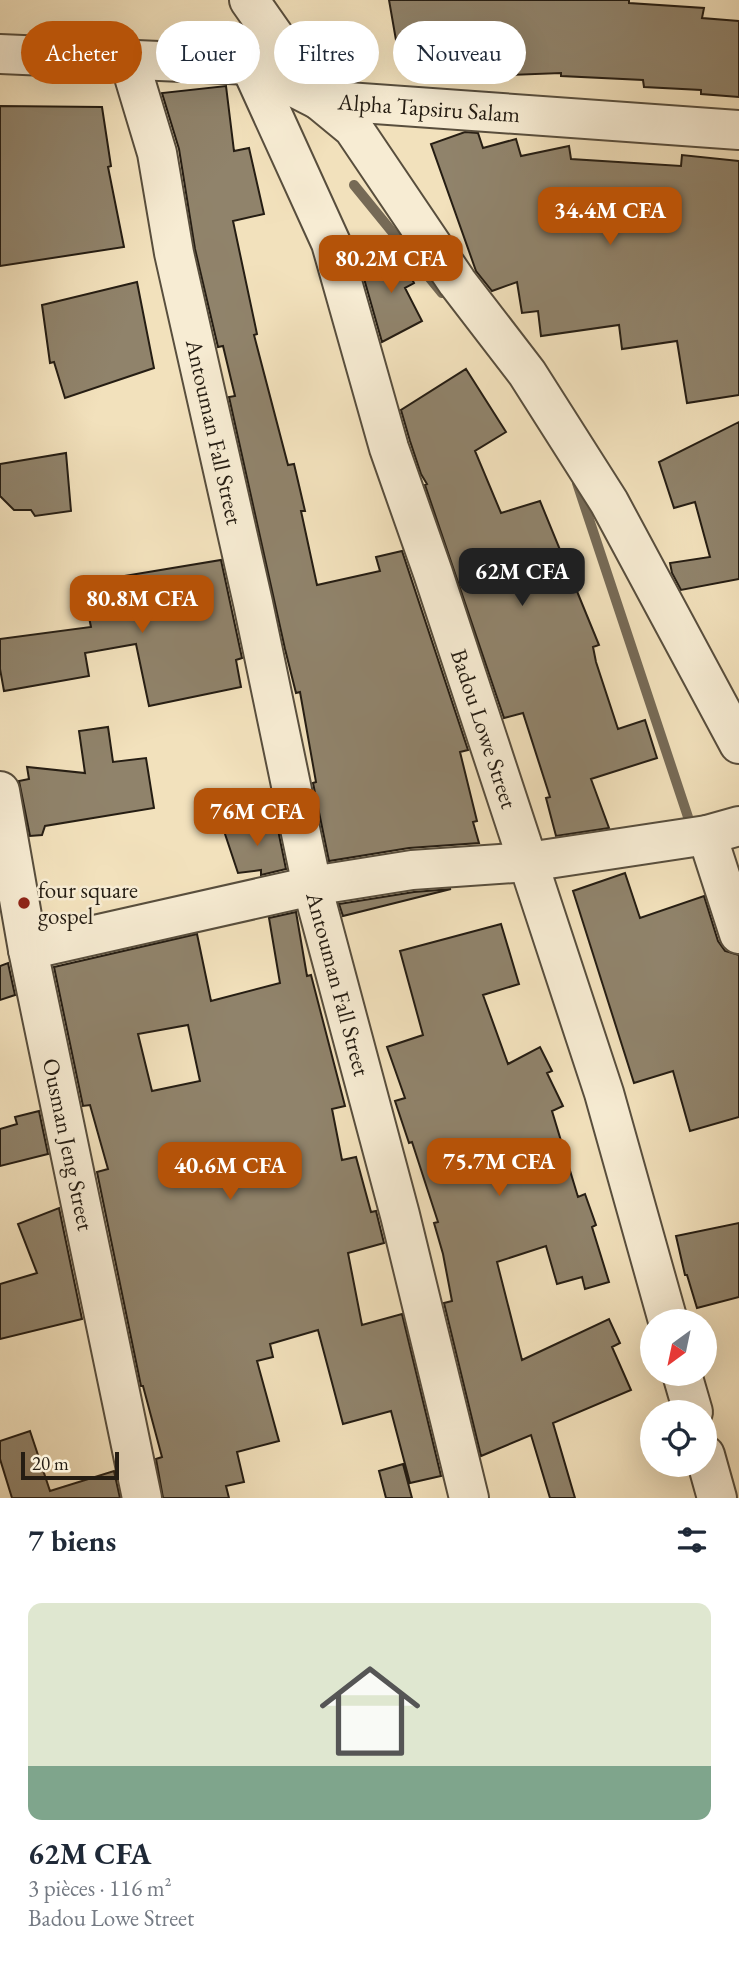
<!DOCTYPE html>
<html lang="fr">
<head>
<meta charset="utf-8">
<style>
  :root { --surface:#fff; --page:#f2f2f3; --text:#1f2937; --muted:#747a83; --accent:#b45309 }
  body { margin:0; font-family:"EB Garamond",serif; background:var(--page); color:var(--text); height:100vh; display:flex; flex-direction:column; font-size:26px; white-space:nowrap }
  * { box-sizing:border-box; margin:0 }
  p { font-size:23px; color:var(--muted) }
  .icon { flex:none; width:38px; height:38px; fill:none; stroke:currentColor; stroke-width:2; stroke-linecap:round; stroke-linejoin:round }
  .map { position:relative; height:1498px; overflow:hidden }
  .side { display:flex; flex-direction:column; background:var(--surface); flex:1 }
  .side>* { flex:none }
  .hud { position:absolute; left:21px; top:21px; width:698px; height:63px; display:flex; gap:14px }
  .needle { width:46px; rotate:213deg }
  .fabs { position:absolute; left:640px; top:1309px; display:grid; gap:14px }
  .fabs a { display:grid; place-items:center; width:77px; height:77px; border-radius:50%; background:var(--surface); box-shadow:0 7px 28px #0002; font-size:35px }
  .scale { position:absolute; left:21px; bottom:18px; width:98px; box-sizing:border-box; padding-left:7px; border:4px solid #251d13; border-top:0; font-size:19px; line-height:24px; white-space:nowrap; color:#251d13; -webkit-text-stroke:5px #f7ecd3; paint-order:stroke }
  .price { position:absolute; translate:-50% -60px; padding:0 16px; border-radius:14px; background:var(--accent); color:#fff; font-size:23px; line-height:46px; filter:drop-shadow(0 2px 4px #0008) }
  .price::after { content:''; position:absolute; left:50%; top:42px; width:21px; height:16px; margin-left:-10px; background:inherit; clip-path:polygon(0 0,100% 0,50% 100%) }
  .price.selected { background:#222; color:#fff }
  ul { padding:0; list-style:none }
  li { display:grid; align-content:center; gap:14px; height:371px; padding:0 28px }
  li span { display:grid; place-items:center; height:217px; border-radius:14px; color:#555 }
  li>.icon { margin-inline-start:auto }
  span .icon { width:126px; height:126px; fill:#fffc; stroke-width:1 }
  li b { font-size:30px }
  h2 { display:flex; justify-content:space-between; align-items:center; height:84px; padding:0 28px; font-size:30px }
  .tag { padding:0 24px; border-radius:32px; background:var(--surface); box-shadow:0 7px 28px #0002; font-size:24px; line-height:63px }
  .tag.selected { background:var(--accent); color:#fff }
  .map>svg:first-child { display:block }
</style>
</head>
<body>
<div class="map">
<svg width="739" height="1498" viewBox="0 0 739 1498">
  <rect width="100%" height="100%" fill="#f2e1bc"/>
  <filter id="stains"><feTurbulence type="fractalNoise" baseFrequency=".00286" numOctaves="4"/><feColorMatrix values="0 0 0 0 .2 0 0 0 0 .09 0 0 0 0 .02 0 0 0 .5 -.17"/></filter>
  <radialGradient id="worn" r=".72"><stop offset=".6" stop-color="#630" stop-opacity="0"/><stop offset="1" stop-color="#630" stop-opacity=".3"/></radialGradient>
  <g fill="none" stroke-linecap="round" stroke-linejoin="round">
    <!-- stream -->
    <path stroke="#766a56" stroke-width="10" d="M 354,185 L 442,293
      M 577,483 L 689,820"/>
  </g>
  <!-- building -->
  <path fill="#90836b" stroke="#251d13" stroke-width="2" fill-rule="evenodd" d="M 389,0 L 629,0 L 629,3 L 704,8 L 702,18 L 739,21 L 739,97 L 701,94 L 701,90 L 644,87 L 643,80 L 561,76 L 561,73 L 510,75 L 510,72 L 462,70 L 462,66 L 401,69 Z
    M 226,86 L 234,151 L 249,148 L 264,214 L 233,221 L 257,334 L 254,335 L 288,465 L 294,464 L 305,511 L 301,511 L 317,585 L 380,571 L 376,557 L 402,551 L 468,750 L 460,752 L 477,821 L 473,822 L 479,843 L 409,848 L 329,861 L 313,783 L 316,782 L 300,692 L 296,693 L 285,649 L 229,397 L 235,396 L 223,346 L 218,347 L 195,249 L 179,149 L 162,93 Z
    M 0,106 L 102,107 L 111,166 L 108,167 L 124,247 L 0,266 Z
    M 465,132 L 478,133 L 483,148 L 516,139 L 521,156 L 569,146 L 571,159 L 681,166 L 682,155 L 739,161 L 739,395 L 687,403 L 677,341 L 622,349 L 619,325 L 541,336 L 538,311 L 522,313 L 517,282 L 492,291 L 476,271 L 431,144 Z
    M 398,250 L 414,283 L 405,288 L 422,321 L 382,342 L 361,268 Z
    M 137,282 L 154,368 L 65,398 L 54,362 L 50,363 L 42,305 Z
    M 466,369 L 506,432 L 475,451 L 501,513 L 540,501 L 599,645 L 593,647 L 596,662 L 618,729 L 645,720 L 657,758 L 591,779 L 609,828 L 556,836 L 546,798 L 550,797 L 523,713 L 504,718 L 425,485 L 427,484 L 421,474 L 410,441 L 401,410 Z
    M 739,422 L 739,579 L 681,590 L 672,573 L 670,563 L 710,557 L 695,502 L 674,508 L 659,462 Z
    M 66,453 L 71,511 L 35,516 L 31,510 L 14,510 L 0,496 L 0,464 Z
    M 221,560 L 242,658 L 236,660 L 241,687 L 149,706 L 136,644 L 85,653 L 89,676 L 4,691 L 0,669 L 0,639 L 91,627 L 82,583 Z
    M 108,727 L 113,762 L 146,758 L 154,808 L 45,826 L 42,835 L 30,836 L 19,781 L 29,779 L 27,767 L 85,773 L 79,731 Z
    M 276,820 L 286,869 L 261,875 L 261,870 L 238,873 L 224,831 Z
    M 625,873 L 640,918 L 704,896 L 718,941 L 725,951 L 739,955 L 739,1117 L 690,1131 L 673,1071 L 634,1083 L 573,891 Z
    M 451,889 L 343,916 L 339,904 L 414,892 Z
    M 296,912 L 307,976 L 311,975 L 345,1106 L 332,1109 L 342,1160 L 356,1157 L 371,1212 L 376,1211 L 384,1243 L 348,1253 L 362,1325 L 402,1314 L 441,1476 L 410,1483 L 391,1411 L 343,1424 L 318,1330 L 270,1344 L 273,1357 L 257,1361 L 279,1441 L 237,1452 L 244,1482 L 226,1486 L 229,1498 L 163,1498 L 156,1459 L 162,1457 L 143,1386 L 141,1386 L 97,1172 L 108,1169 L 90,1105 L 83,1106 L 54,967 L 197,934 L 211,1001 L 280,983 L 269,918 ZM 188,1025 L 200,1081 L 152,1091 L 138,1034 Z
    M 501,924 L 519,984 L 483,995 L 508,1064 L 540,1047 L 552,1071 L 547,1073 L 563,1106 L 552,1111 L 578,1197 L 585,1194 L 596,1225 L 592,1227 L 609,1282 L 585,1289 L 582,1277 L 557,1284 L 546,1246 L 497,1262 L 522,1360 L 609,1319 L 620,1343 L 612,1347 L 631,1390 L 553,1423 L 575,1498 L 550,1498 L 531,1435 L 481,1456 L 444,1303 L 452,1301 L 443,1254 L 434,1223 L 438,1222 L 412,1142 L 409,1143 L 395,1101 L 405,1098 L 387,1047 L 423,1035 L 400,951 Z
    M 8,963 L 15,995 L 0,1000 L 0,966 Z
    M 39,1111 L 48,1154 L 0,1166 L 0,1129 L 17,1124 L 15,1117 Z
    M 59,1208 L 82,1319 L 0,1339 L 0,1284 L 37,1273 L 18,1224 Z
    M 739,1223 L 739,1297 L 697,1308 L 687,1275 L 685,1275 L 676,1236 Z
    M 30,1431 L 50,1491 L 114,1471 L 120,1498 L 12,1498 L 0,1459 L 0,1441 Z
    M 403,1464 L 412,1498 L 386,1498 L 379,1471 Z"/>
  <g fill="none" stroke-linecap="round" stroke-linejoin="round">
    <defs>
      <g id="minor">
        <path d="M 249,0 L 319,100 L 353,128 L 457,282 L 527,373 L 609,502 L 739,744"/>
        <path id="s1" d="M 0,54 L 250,65 L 319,100 L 739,130"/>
        <path id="s2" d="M 129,60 L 157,153 L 174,253 L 253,603 L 312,886 L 400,1215 L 469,1498"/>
        <path id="s3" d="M 250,65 L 331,243 L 389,448 L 433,573 L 604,1093 L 668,1321"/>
        <path id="s4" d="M 0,791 L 28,950 L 142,1498"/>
        <path d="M 707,835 L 739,934"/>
        <path d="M 28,950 L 312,886 L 412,870 L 528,862 L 707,835 L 739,826"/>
        <path d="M 682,1374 L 693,1412"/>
        <path d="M 705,1455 L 717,1498"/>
      </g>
    </defs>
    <!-- minor casing -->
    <use href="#minor" stroke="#584e3d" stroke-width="42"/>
    <!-- minor -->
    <use href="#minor" stroke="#f7ecd3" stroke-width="38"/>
  </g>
  <!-- markers -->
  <circle fill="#8f2418" stroke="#f7ecd3" stroke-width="2.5" cx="24" cy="903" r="7"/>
  <g text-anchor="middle" stroke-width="5" stroke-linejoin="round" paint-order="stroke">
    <!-- street labels -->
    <g font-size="23" fill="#251d13" stroke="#f7ecd3">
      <text dy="8" stroke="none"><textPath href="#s1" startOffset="438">Alpha Tapsiru Salam</textPath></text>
      <text dy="8" stroke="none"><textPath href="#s2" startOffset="382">Antouman Fall Street</textPath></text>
      <text dy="8" stroke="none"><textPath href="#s3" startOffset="705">Badou Lowe Street</textPath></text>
      <text dy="8" stroke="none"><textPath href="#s2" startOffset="948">Antouman Fall Street</textPath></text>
      <text dy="8" stroke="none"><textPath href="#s4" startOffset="360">Ousman Jeng Street</textPath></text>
    </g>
    <!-- poi labels -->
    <g font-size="23" fill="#251d13" stroke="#f7ecd3" text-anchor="start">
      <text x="38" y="898">four square<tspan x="38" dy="26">gospel</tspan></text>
    </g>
  </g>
  <rect width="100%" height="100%" filter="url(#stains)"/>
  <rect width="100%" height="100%" fill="url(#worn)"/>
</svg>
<div class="fabs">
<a><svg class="needle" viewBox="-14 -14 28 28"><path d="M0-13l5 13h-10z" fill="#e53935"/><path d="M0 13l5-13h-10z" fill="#747a83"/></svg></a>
<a><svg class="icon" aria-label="locate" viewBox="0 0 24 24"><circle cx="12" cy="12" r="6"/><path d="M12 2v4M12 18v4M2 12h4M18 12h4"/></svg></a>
</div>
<div class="scale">20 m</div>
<b class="price" style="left:610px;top:247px">34.4M CFA</b>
<b class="price" style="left:391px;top:295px">80.2M CFA</b>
<b class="price selected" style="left:522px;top:608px">62M CFA</b>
<b class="price" style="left:142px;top:635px">80.8M CFA</b>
<b class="price" style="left:257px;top:848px">76M CFA</b>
<b class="price" style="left:499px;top:1198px">75.7M CFA</b>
<b class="price" style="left:230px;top:1202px">40.6M CFA</b>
<div class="hud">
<a class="tag selected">Acheter</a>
<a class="tag">Louer</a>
<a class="tag">Filtres</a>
<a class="tag">Nouveau</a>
</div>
</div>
<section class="side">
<h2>7 biens<svg class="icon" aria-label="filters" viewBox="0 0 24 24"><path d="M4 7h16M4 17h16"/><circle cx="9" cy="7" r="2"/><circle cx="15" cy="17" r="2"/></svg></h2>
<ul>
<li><span style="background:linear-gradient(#dfe7d0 75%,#7fa58c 0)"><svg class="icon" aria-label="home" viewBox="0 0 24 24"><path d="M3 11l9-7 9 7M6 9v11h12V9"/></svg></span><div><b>62M CFA</b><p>3 pièces · 116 m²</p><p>Badou Lowe Street</p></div></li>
</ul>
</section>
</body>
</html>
